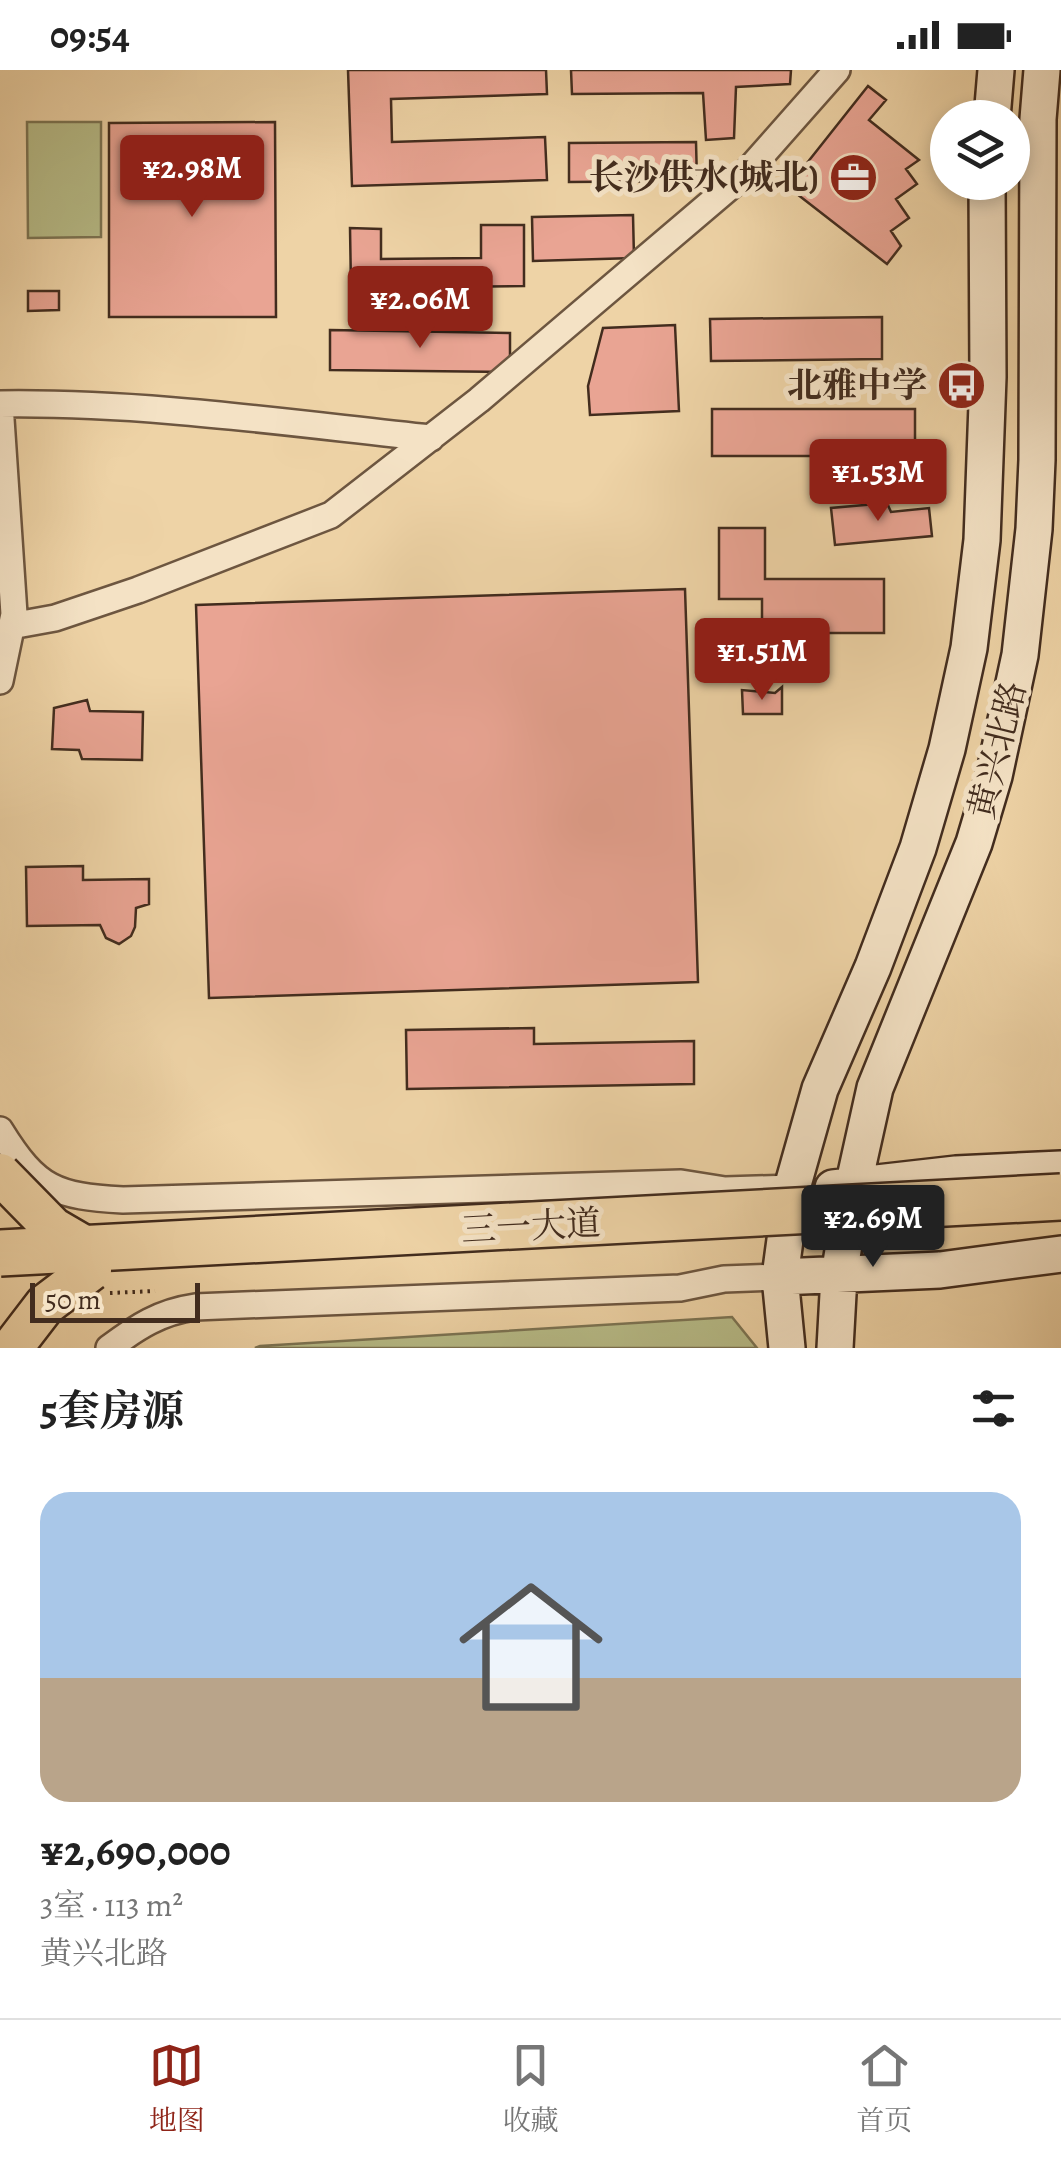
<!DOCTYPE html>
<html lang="zh">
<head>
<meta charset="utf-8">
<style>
  :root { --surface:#fff; --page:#f6f6f6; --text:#222; --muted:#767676; --line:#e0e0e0; --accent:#8f2418 }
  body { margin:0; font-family:Alegreya,"Noto Serif SC",serif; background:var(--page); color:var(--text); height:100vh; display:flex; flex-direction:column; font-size:38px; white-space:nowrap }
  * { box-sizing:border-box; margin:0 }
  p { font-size:32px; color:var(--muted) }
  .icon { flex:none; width:55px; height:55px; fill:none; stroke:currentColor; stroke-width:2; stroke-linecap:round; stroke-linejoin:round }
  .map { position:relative; height:1278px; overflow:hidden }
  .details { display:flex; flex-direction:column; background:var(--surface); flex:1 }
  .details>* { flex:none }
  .controls { position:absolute; left:930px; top:30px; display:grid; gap:20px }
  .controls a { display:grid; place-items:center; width:100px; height:100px; border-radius:50%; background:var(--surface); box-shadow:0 5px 15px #0003; font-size:50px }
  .scale { position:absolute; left:30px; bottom:25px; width:170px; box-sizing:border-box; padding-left:10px; border:5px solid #422c1e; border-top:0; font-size:28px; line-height:35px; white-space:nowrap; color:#422c1e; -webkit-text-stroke:8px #f4e2c5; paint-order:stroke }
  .price { position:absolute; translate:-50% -85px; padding:0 22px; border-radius:10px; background:var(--accent); color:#fff; font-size:32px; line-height:65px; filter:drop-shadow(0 2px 5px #0008) }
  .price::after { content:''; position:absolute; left:50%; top:60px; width:30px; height:22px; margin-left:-15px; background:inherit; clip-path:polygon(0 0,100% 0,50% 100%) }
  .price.current { background:#222; color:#fff }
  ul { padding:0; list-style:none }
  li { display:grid; align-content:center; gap:20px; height:530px; padding:0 40px }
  li span { display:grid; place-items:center; height:310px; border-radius:30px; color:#555 }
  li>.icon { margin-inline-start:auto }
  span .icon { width:180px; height:180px; fill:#fffc; stroke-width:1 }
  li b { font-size:42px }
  h2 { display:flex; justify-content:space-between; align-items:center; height:120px; padding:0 40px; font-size:42px }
  .status { display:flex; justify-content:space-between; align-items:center; height:70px; padding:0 50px; background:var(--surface); direction:ltr }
  .status svg { height:28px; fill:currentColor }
  .dock { display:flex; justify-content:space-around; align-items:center; height:140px; border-top:2px solid var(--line); background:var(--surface); font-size:28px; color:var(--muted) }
  .dock a { display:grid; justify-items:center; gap:5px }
  .dock .current { color:var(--accent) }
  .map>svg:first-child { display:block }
</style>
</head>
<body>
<div class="status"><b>09:54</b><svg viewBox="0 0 49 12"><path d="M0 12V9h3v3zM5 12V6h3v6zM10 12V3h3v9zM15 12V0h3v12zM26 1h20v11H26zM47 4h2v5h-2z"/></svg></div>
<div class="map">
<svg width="1061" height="1278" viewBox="0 0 1061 1278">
  <rect width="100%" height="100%" fill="#eed3a6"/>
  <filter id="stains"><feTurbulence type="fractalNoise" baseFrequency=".002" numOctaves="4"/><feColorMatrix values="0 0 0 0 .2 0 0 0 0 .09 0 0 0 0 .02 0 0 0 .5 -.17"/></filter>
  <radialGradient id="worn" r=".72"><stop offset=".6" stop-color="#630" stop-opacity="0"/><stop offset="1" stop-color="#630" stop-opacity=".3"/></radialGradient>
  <!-- green -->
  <path fill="#b7bc88" stroke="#7c7453" stroke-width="2.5" d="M 27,52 L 101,52 L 101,167 L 28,168 Z
    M 732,1247 L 757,1278 L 255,1278 L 260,1276 Z"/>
  <!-- building -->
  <path fill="#e9a493" stroke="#422c1e" stroke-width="2.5" d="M 348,0 L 546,0 L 547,24 L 391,29 L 392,72 L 545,67 L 547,110 L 352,116 Z
    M 571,0 L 791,0 L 790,14 L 736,17 L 734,68 L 706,70 L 703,23 L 572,24 Z
    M 868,16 L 886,30 L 869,50 L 919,90 L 906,99 L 917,114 L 896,129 L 909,148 L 891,161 L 901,176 L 887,194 L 788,117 Z
    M 275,52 L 276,247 L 109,247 L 109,53 Z
    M 696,72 L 697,111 L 569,112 L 569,73 Z
    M 633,145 L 634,188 L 533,191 L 532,147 Z
    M 481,155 L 524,155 L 524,216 L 351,218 L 350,158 L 381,159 L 381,189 L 481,188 Z
    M 28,221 L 59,221 L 59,240 L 28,241 Z
    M 882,247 L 882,289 L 711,291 L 710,249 Z
    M 675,255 L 679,341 L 590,345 L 588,316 L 603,258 Z
    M 330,260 L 510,263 L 510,302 L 330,300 Z
    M 712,339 L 915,339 L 915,398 L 870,398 L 870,386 L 712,386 Z
    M 887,433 L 891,442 L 929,438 L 932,466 L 835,475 L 831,438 Z
    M 719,458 L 765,458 L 765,509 L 884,509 L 884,563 L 762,563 L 762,529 L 719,529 Z
    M 685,519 L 698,912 L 209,928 L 196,535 Z
    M 782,617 L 782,644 L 743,644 L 742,620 L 775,623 Z
    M 87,630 L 90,641 L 143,642 L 142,690 L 82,689 L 79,680 L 52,679 L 54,638 Z
    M 83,796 L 83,810 L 149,809 L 149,834 L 136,838 L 135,857 L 131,866 L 119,874 L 106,868 L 100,855 L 27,856 L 26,797 Z
    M 534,958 L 534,974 L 694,971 L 694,1014 L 407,1019 L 406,960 Z"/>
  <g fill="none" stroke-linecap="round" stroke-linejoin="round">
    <defs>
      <path id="street" d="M 11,556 L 55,548 L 138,520 L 331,445 L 479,330 L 746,103 L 837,0
        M 0,611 L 14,544 L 0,334 C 144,332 288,353 431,368
        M 0,1060 C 37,1120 56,1126 123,1130 L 681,1113 L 725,1120 L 792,1118
        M 109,1278 C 137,1257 160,1242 195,1237 L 680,1218 L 724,1209 L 780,1207"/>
      <path id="secondary" d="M 992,48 L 996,0
        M 833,1118 L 956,1104 L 1061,1099
        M 780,1207 L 940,1200 L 1061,1184
        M 787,1278 L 780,1207 L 792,1118 L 820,1019 L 873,897 L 918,778 L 947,679 L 969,578 L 982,470 L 988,307 L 987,112
        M 835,1278 L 839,1206 L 853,1117 L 875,1018 L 974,773 L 994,706 L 1020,585 L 1034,459 L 1037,390 L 1038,49 L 1042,0"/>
    </defs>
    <!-- street casing -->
    <use href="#street" stroke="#6d5640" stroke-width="30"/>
    <!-- secondary casing -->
    <use href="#secondary" stroke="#422c1e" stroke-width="40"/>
    <!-- path -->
    <path stroke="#422c1e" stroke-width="4" stroke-dasharray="2.5 5" stroke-linecap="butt" d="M 110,1223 L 155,1221"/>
    <!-- street -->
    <use href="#street" stroke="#f4e2c5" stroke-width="25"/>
    <!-- secondary -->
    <use href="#secondary" stroke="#f4e2c5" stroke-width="35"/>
    <defs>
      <path id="primary-bridge" d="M 0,1104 L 53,1158 L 89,1179
        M 12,1278 L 45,1235 L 91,1200"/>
      <path id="highway-bridge" d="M 0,1183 L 1061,1127"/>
    </defs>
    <!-- primary-bridge casing -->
    <use href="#primary-bridge" stroke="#422c1e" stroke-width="45" stroke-linecap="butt"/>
    <!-- highway-bridge casing -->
    <use href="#highway-bridge" stroke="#422c1e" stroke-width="50" stroke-linecap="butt"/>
    <!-- primary-bridge -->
    <use href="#primary-bridge" stroke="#eed3a6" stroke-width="40"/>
    <!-- highway-bridge -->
    <use href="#highway-bridge" stroke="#eed3a6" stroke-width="45"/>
  </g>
  <!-- icons -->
  <defs>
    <symbol id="office-disc" viewBox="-11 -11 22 22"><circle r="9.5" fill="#8f2418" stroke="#f4e2c5"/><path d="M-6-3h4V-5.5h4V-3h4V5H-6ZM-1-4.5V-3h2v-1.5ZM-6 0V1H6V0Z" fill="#fff"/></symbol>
    <symbol id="bus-disc" viewBox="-11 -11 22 22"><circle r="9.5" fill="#8f2418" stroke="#f4e2c5"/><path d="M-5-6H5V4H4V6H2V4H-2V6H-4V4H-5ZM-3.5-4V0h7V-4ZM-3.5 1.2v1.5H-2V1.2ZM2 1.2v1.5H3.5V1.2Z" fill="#fff"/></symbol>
  </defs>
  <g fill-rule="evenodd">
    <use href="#office-disc" x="826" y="80" width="55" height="55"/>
    <use href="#bus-disc" x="934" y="288" width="55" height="55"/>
  </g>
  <g text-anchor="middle" stroke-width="10" stroke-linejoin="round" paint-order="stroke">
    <!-- poi labels -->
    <g font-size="35" font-weight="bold" fill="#422c1e" stroke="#f4e2c5" text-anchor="end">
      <text x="819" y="119">长沙供水(城北)</text>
      <text x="927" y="327">北雅中学</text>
    </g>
    <!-- street labels -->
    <g font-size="35" fill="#422c1e" stroke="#f4e2c5">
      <text transform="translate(997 680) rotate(-76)" y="12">黄兴北路</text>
      <text transform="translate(531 1156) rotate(-3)" y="12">三一大道</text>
    </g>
  </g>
  <rect width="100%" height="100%" filter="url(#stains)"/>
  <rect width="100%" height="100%" fill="url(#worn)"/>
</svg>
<div class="controls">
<a><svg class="icon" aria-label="layers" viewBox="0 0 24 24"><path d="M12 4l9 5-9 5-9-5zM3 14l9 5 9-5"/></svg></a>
</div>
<div class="scale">50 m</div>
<b class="price" style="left:192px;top:150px">¥2.98M</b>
<b class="price" style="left:420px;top:281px">¥2.06M</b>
<b class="price" style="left:878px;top:454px">¥1.53M</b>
<b class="price" style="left:762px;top:633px">¥1.51M</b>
<b class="price current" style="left:873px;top:1200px">¥2.69M</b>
</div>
<section class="details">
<h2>5套房源<svg class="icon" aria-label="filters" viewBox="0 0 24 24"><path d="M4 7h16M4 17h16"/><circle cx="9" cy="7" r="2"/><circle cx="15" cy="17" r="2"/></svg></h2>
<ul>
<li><span style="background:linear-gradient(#a9c7e8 60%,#b9a48a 0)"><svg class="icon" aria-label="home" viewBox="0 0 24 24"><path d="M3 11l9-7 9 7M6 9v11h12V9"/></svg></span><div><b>¥2,690,000</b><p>3室 · 113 m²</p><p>黄兴北路</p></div></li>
</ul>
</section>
<nav class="dock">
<a class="current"><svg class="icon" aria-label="map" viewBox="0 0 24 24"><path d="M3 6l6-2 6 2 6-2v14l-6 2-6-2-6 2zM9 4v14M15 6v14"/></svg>地图</a>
<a><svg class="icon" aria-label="saved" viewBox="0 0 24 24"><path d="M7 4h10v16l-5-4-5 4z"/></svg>收藏</a>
<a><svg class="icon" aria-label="home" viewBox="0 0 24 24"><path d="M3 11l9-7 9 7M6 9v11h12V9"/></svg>首页</a>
</nav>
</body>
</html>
